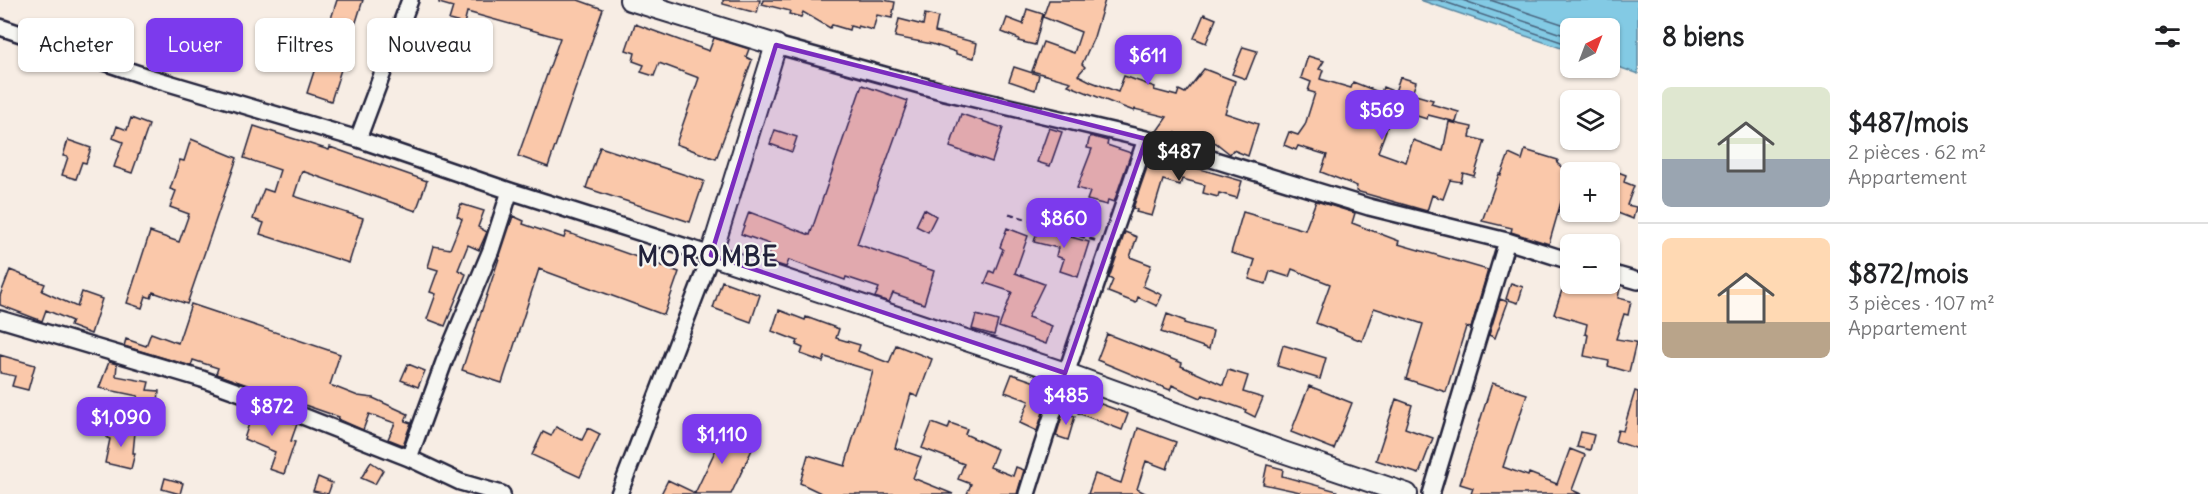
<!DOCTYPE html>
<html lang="fr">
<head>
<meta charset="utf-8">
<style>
  :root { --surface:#fff; --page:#f2f2f2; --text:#202124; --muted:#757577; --line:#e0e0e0; --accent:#7c3aed }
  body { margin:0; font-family:Delius,sans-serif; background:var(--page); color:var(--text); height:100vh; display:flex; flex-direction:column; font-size:22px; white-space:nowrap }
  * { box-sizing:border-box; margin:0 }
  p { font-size:20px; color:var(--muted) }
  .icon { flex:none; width:33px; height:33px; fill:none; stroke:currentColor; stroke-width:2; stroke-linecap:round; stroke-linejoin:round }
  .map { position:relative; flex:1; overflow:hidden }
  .panel { display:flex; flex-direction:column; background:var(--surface); width:570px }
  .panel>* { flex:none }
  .guide { position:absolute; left:18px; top:18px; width:570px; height:54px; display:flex; gap:12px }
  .needle { width:39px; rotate:42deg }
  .controls { position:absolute; left:1560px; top:18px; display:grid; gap:12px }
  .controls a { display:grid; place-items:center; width:60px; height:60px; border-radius:9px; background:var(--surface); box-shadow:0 2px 4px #0004; font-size:30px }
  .price { position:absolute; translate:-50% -51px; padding:0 14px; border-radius:12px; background:var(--accent); color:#fff; font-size:20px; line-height:39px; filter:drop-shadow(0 2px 3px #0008) }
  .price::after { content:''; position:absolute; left:50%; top:36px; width:18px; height:14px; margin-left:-9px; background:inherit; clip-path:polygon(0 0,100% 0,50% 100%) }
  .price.active { background:#222; color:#fff }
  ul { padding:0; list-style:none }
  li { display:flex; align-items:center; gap:18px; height:150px; padding:0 24px }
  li+li { border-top:2px solid var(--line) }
  li span { display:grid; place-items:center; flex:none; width:168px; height:120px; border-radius:9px; color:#555 }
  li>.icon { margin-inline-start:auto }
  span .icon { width:72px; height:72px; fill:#fffc; stroke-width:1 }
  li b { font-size:26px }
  h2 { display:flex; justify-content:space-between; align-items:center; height:72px; padding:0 24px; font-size:26px }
  .pill { padding:0 21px; border-radius:9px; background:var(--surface); box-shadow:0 2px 4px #0004; font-size:21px; line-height:54px }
  .pill.active { background:var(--accent); color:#fff }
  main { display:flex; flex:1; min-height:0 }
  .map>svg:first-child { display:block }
</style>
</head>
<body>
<main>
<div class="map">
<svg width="1638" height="494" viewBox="0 0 1638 494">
  <rect width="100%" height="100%" fill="#f7ede4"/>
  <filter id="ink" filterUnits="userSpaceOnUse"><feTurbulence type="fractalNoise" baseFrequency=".0167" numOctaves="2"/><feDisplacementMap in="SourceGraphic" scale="12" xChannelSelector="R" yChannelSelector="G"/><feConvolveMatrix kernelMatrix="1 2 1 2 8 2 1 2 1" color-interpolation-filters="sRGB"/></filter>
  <g filter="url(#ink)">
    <!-- water -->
    <path fill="#83cae4" stroke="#5c87a0" stroke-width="1.5" d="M 1420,0 L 1638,0 L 1638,74 L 1610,64 L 1610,28 L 1570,28 L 1570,51 Z"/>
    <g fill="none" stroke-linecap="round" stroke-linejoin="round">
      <!-- shore -->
      <path stroke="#49657f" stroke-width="1.5" d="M 1439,0 L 1570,45
        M 1462,0 L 1570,37
        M 1490,0 L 1574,28"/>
    </g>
    <!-- building -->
    <path fill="#fac8aa" stroke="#22223b" stroke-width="1.5" d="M 337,0 L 363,0 L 331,101 L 307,93 Z
      M 439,0 L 578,0 L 603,9 L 548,167 L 518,156 L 560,38 L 467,12 L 464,24 L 449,20 L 453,7 L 439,3 Z
      M 723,0 L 760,0 L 757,13 L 723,4 Z
      M 763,0 L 883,0 L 895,2 L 892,18 L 877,15 L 873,30 L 858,26 L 858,28 L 850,26 L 849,30 L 832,25 L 830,28 L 803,12 L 801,17 L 789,14 L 790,11 L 762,4 Z
      M 1049,0 L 1105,0 L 1094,37 L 1082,64 L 1085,67 L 1078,75 L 1092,82 L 1118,92 L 1124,76 L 1155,87 L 1154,90 L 1177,96 L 1179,90 L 1185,93 L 1204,69 L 1235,81 L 1225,113 L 1258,124 L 1248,156 L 1233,150 L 1230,154 L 1216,143 L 1204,139 L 1199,145 L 1187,141 L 1176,133 L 1175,138 L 1160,133 L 1157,131 L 1167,117 L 1135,109 L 1134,111 L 1115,104 L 1068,85 L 1071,82 L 1032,71 L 1043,42 L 1074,53 L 1081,32 L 1043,17 Z
      M 1027,9 L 1043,14 L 1035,45 L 1018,41 L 1019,39 L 1002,32 L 1007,18 L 1023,24 Z
      M 925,14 L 938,17 L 935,32 L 977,43 L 974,58 L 956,54 L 956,52 L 932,44 L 895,37 L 899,19 L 923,25 Z
      M 1204,14 L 1216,19 L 1206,43 L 1194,38 Z
      M 635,24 L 709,51 L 714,38 L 749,49 L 746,57 L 752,60 L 716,159 L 676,144 L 699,78 L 659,63 L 654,76 L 641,72 L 644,65 L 633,61 L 635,53 L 626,50 Z
      M 1243,47 L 1257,51 L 1246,79 L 1232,74 Z
      M 1308,56 L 1324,61 L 1319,69 L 1323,70 L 1320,79 L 1351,88 L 1353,82 L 1381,93 L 1383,87 L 1395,92 L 1400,77 L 1416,82 L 1412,94 L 1433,100 L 1431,104 L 1459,112 L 1456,122 L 1428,115 L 1427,119 L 1394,109 L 1378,152 L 1406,162 L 1413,140 L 1443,151 L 1449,122 L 1472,127 L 1470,137 L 1485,141 L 1474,176 L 1463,173 L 1461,182 L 1450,180 L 1443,199 L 1432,195 L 1427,211 L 1356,191 L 1357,186 L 1321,172 L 1327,155 L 1298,146 L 1296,150 L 1284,145 L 1289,132 L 1298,135 L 1305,125 L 1315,93 L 1308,91 L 1311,82 L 1301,78 Z
      M 1014,67 L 1039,75 L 1035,90 L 1009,81 Z
      M 862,85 L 908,101 L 857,244 L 934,271 L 924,304 L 893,293 L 889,302 L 875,297 L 879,288 L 846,277 L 845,280 L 789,260 L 786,267 L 767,261 L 772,245 L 741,234 L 749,212 L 810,235 Z
      M 961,114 L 1003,128 L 992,162 L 950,147 Z
      M 131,118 L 149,125 L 132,173 L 114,167 L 123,142 L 113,138 L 117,126 L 127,130 Z
      M 254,126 L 329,150 L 330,147 L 427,181 L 416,211 L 302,171 L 294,196 L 363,218 L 349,263 L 260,234 L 264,223 L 253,219 L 257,207 L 264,189 L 273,192 L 280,170 L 244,158 Z
      M 1049,128 L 1062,132 L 1050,166 L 1037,162 Z
      M 775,130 L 797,137 L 792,152 L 770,144 Z
      M 1090,136 L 1108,141 L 1107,145 L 1131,153 L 1114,202 L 1108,200 L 1107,205 L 1087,200 L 1090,192 L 1077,188 L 1092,149 L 1087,148 Z
      M 191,139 L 237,158 L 187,304 L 153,292 L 151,298 L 146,296 L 142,308 L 127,303 L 150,232 L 179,242 L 189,214 L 170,207 L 176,191 L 170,189 L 180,160 L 184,161 Z
      M 68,140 L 91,148 L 86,163 L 82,162 L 76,179 L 62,175 L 68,157 L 63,156 Z
      M 600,147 L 704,181 L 690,222 L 586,188 Z
      M 1525,150 L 1558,160 L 1557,163 L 1570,175 L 1570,190 L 1565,188 L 1549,244 L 1511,232 L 1512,228 L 1482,221 L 1499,174 L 1501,175 L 1509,154 L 1522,160 Z
      M 1154,152 L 1169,156 L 1168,160 L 1242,181 L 1237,198 L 1219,193 L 1218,197 L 1203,193 L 1205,185 L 1182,179 L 1180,185 L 1163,180 L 1152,216 L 1136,212 L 1137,210 L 1133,208 L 1150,159 L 1152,159 Z
      M 1610,169 L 1626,175 L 1624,182 L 1634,186 L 1627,205 L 1636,207 L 1633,219 L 1610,210 Z
      M 1316,201 L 1355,213 L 1352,223 L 1399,241 L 1398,244 L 1488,270 L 1471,328 L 1466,327 L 1446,392 L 1406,379 L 1423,324 L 1374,308 L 1362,341 L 1316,323 L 1330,284 L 1292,269 L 1289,277 L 1270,271 L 1266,284 L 1249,279 L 1255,260 L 1231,253 L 1243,212 L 1305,230 Z
      M 461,204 L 484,211 L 478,227 L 487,232 L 479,250 L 468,245 L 458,270 L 466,274 L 445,326 L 427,319 L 436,294 L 430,292 L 438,270 L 428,267 L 434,246 L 450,249 L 462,219 L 457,216 Z
      M 924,209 L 936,216 L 928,232 L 916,226 Z
      M 513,216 L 524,221 L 523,224 L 564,238 L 566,232 L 679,272 L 664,315 L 539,269 L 502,383 L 462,370 Z
      M 1039,224 L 1060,231 L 1060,234 L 1089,242 L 1078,277 L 1060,271 L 1064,259 L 1056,256 L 1058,248 L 1034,242 Z
      M 1007,228 L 1028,236 L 1015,273 L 1044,284 L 1028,317 L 1052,326 L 1046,344 L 999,327 L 1012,292 L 985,283 L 990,271 L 994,273 L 1003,249 L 1000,247 Z
      M 1125,232 L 1137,237 L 1130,257 L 1151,265 L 1143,286 L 1162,295 L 1157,306 L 1138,297 L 1136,303 L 1108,292 L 1113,280 L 1109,278 Z
      M 10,270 L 45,284 L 42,291 L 77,307 L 82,292 L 102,299 L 91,334 L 70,326 L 72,321 L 46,310 L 42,321 L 0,305 L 0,296 Z
      M 722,281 L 760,295 L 751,322 L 713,308 Z
      M 1511,283 L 1523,287 L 1518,303 L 1506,299 Z
      M 1564,284 L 1600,284 L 1620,288 L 1618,298 L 1631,301 L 1628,315 L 1624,314 L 1616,339 L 1636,342 L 1629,372 L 1608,366 L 1609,361 L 1584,356 L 1588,335 L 1585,334 L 1587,324 L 1554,314 Z
      M 1500,299 L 1508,302 L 1495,338 L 1489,335 Z
      M 191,304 L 340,354 L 330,385 L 358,396 L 373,398 L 408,414 L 405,421 L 411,423 L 403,445 L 388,439 L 395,423 L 369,414 L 363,430 L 338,419 L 339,417 L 216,374 L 218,368 L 193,360 L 191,366 L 124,346 L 126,339 L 146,346 L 151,333 L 178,343 Z
      M 779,310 L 805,320 L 806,317 L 839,329 L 836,338 L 860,345 L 858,351 L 889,363 L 896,345 L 932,359 L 918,397 L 911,394 L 895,448 L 921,457 L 913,478 L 953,494 L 823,494 L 800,483 L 808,455 L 845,466 L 873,371 L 825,357 L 823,362 L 801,354 L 803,348 L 796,345 L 798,341 L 772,331 Z
      M 1167,314 L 1185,321 L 1184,323 L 1213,331 L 1209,349 L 1161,332 Z
      M 976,315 L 998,321 L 994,335 L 972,329 Z
      M 1107,334 L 1182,363 L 1181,366 L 1223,385 L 1228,370 L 1248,376 L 1243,392 L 1263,398 L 1255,417 L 1245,412 L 1246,410 L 1203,395 L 1201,398 L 1172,385 L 1170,390 L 1097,360 Z
      M 1283,345 L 1326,358 L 1320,379 L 1277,366 Z
      M 0,355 L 35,365 L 28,390 L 12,386 L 15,376 L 0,373 Z
      M 109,362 L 117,364 L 116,376 L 149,382 L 147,390 L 159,391 L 157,413 L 147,412 L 145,430 L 132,428 L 133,408 L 138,396 L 99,388 Z
      M 408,364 L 425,371 L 418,387 L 401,380 Z
      M 1012,374 L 1041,384 L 1042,381 L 1052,384 L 1037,431 L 1020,423 L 1029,401 L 1005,392 Z
      M 1492,383 L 1527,394 L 1503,467 L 1528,476 L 1529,473 L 1557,484 L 1570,449 L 1585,455 L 1572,490 L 1581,494 L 1471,494 L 1473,488 L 1460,484 Z
      M 1309,386 L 1352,403 L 1334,449 L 1291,432 Z
      M 1635,391 L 1638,392 L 1638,449 L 1615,441 L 1618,430 L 1623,431 Z
      M 1082,397 L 1128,414 L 1122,430 L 1078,413 Z
      M 1396,399 L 1412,405 L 1405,428 L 1433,438 L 1419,474 L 1376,460 Z
      M 254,408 L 297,424 L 291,441 L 295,442 L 284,474 L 269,469 L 275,452 L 244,439 Z
      M 1063,413 L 1075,416 L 1068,440 L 1056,436 Z
      M 932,423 L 948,429 L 950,423 L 967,429 L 965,434 L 997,449 L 990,467 L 1013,476 L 1016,467 L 1024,470 L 1017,494 L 967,494 L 971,484 L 958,479 L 964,464 L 922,448 Z
      M 728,424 L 757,439 L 731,494 L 661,494 L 668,480 L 695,493 Z
      M 109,426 L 135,432 L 133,453 L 135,453 L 131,469 L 105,463 L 110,439 L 107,438 Z
      M 556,427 L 582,440 L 588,428 L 600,434 L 580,477 L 532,455 L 543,432 L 551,436 Z
      M 1138,428 L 1176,442 L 1167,469 L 1146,461 L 1137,489 L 1147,494 L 1088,494 L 1095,474 L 1121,483 Z
      M 1581,432 L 1594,435 L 1590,450 L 1577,447 Z
      M 371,462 L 383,470 L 375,484 L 361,478 Z
      M 1267,465 L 1283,469 L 1282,476 L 1337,491 L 1337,494 L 1299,494 L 1300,492 L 1263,484 Z
      M 318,477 L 332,483 L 328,494 L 313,491 Z
      M 165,478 L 183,483 L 180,494 L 162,489 Z"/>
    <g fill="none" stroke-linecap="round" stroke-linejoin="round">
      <defs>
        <path id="minor" d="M 0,27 L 145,76 L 358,139 L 510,191 L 711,255 L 619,494
          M 776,45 L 945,92 L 1146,139 L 1369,207 L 1507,241 L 1570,261
          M 358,139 L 410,0
          M 1610,273 L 1638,281
          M 0,319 L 202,379 L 277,406 L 409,458 L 460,482 L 502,494
          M 409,458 L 444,362 L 491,250 L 510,191
          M 1027,494 C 1064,375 1106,257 1146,139
          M 1431,494 L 1507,241"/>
        <path id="tertiary" d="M 630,0 L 776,45 L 711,255 L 1065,373 L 1283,452 L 1407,494"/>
      </defs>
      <!-- minor casing -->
      <use href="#minor" stroke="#22223b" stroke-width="20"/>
      <!-- tertiary casing -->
      <use href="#tertiary" stroke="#22223b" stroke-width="24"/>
      <!-- path -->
      <path stroke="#22223b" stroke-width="3" stroke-dasharray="6 4.5" stroke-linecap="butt" d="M 1009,214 L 1097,241"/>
      <!-- minor -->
      <use href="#minor" stroke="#f6f6f2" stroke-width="15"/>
      <!-- tertiary -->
      <use href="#tertiary" stroke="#f6f6f2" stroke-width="20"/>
    </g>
  </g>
  <!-- marked area -->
  <path fill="#7b2cbf" fill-opacity="0.2" stroke="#7b2cbf" stroke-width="4.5" stroke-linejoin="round" d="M 776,45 L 1146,139 L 1065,373 L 711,255 Z"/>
  <g text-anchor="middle" stroke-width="4.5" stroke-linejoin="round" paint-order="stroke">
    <!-- district labels -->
    <g font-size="26" font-weight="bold" letter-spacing="1.5" fill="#22223b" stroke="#f6f6f2">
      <text x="708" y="266">MOROMBE</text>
    </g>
  </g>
</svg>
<div class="controls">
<a><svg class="needle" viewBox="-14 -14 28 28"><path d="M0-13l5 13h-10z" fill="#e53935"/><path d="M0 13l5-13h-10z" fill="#757577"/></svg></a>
<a><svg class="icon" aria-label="layers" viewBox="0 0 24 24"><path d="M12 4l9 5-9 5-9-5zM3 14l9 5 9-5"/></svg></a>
<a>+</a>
<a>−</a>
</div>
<b class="price" style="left:1148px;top:86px">$611</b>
<b class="price" style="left:1382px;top:141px">$569</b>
<b class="price active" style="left:1179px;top:182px">$487</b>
<b class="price" style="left:1064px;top:249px">$860</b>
<b class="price" style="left:1066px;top:426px">$485</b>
<b class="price" style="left:272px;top:437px">$872</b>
<b class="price" style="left:121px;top:448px">$1,090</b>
<b class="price" style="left:722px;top:465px">$1,110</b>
<div class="guide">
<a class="pill">Acheter</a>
<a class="pill active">Louer</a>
<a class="pill">Filtres</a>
<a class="pill">Nouveau</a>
</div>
</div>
<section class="panel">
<h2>8 biens<svg class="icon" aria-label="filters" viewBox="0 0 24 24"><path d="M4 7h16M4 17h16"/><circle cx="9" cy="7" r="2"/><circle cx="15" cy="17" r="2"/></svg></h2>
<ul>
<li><span style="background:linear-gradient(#dfe7d0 60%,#9aa5b1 0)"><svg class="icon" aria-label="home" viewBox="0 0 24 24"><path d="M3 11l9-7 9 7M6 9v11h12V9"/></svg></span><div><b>$487/mois</b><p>2 pièces · 62 m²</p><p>Appartement</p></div></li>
<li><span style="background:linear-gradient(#ffd9b3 70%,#b9a48a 0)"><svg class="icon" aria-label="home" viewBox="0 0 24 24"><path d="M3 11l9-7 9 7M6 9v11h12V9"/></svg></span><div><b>$872/mois</b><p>3 pièces · 107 m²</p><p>Appartement</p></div></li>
</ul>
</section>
</main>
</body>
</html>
